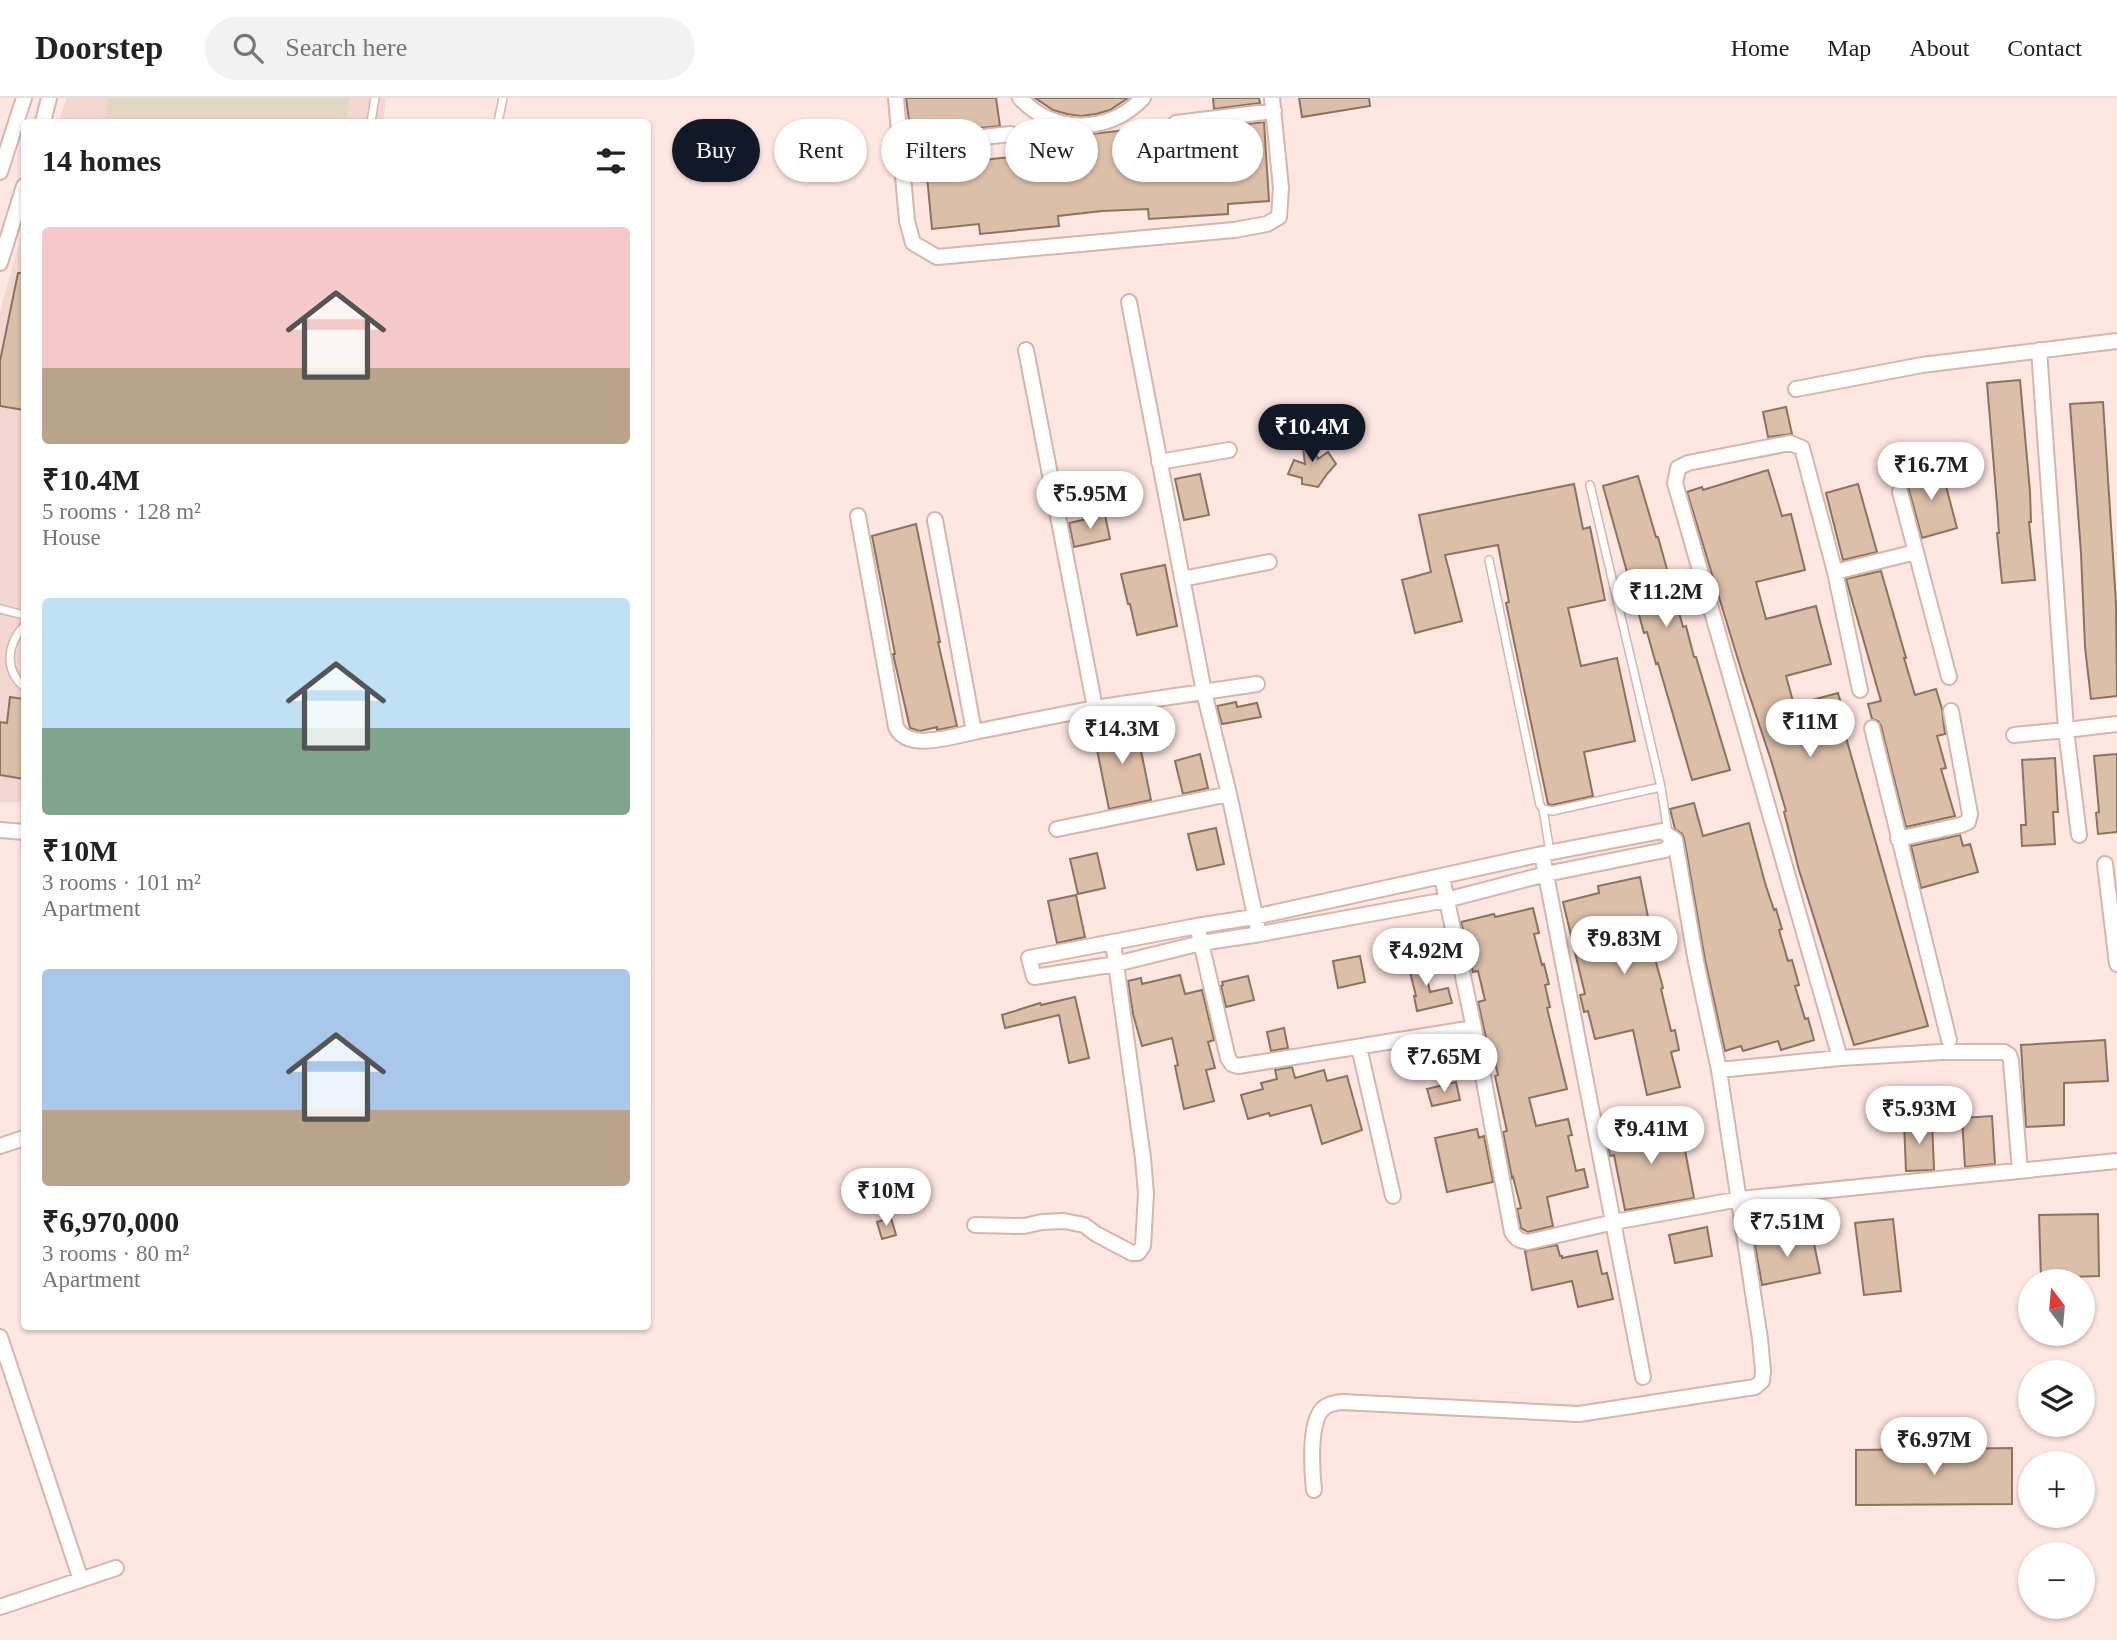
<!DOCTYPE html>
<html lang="en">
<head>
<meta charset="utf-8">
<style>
  :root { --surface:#fff; --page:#f2f2f2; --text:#222; --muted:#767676; --line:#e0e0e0; --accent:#111827 }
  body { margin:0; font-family:Georgia,serif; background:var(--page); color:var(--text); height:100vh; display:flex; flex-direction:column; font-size:26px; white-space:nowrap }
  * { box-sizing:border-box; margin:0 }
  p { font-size:23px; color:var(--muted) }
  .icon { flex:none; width:38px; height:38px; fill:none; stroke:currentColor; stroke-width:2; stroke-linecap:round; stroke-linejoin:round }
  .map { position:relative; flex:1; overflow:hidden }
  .details { position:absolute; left:21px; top:21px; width:630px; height:1211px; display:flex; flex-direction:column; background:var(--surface); border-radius:7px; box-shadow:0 2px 5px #0004 }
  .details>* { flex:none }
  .banner { position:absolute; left:672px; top:21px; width:665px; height:63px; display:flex; gap:14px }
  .needle { width:46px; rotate:344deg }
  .controls { position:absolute; left:2018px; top:1171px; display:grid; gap:14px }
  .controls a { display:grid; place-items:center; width:77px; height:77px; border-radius:50%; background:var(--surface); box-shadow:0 2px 5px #0004; font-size:35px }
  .price { position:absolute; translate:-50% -60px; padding:0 16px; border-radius:24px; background:#fff; color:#222; font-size:23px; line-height:46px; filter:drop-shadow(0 2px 4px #0008) }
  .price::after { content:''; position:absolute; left:50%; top:42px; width:21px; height:16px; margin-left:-10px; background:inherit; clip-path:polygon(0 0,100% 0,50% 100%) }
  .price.selected { background:var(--accent); color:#fff }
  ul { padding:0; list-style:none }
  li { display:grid; align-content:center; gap:14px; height:371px; padding:0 21px }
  li span { display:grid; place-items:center; height:217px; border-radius:7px; color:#555 }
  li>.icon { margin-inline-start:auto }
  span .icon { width:126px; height:126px; fill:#fffc; stroke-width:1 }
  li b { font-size:30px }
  h2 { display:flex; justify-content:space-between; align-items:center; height:84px; padding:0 21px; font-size:30px }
  .pill { padding:0 24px; border-radius:32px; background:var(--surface); box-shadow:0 2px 5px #0004; font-size:24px; line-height:63px }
  .pill.selected { background:var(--accent); color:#fff }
  header { display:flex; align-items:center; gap:42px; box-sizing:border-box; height:98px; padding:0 35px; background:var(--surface); border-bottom:2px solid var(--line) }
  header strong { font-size:33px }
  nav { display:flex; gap:38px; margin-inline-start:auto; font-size:24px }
  .search { width:490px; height:63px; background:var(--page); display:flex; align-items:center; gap:18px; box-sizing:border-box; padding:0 24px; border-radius:38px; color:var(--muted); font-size:26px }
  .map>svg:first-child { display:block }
</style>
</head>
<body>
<header>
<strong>Doorstep</strong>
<div class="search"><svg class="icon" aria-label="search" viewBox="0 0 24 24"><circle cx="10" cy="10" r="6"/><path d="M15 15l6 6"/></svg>Search here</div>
<nav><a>Home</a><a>Map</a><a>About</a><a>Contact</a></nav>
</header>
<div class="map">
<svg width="2117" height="1542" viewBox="0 0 2117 1542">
  <rect width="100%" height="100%" fill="#fee6e1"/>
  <!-- built -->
  <path fill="#f2d7d0" d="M 67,0 L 386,0 L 383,24 L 58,24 Z
    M 24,129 L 24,704 L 0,704 L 0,213 Z"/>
  <!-- green -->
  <path fill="#e1d7c1" d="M 108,0 L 350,0 L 346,24 L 106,24 Z"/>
  <!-- building -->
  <path fill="#dcbfa8" stroke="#8d735e" stroke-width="2" d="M 906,0 L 996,0 L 1000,28 L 911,37 Z
    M 1035,0 L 1128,0 L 1110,12 L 1096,16 L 1081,18 L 1067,16 L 1053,12 Z
    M 1213,0 L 1259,0 L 1260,5 L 1214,11 Z
    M 1299,0 L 1369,0 L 1370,8 L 1302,19 Z
    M 1264,24 L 1269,103 L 1228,106 L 1228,116 L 1149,121 L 1148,111 L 1102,113 L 1058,118 L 1059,128 L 980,136 L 979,126 L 932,131 L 926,68 L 1038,56 L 1036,39 L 1066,36 L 1083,37 L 1143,30 L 1144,48 L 1186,45 L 1187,56 L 1217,54 L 1215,30 Z
    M 18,175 L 24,175 L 24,312 L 0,308 L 0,263 Z
    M 2020,282 L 2030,394 L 2031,424 L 2029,424 L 2035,482 L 2002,485 L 1997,435 L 1999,435 L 1997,406 L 1987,285 Z
    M 2103,304 L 2116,505 L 2117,598 L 2091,601 L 2085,549 L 2081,455 L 2070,306 Z
    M 1786,309 L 1792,336 L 1768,339 L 1763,314 Z
    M 1305,330 L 1318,361 L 1328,354 L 1336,366 L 1327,376 L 1318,389 L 1302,386 L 1302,380 L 1288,376 L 1294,362 L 1305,366 L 1301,331 Z
    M 1941,369 L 1957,430 L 1922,440 L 1909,392 L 1904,379 Z
    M 1768,372 L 1782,418 L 1791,416 L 1805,472 L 1756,484 L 1766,521 L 1816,508 L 1831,566 L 1786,578 L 1794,607 L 1838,595 L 1845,620 L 1841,622 L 1928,928 L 1854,947 L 1799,772 L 1784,714 L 1786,713 L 1771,662 L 1743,578 L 1687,394 L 1702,389 L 1703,392 Z
    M 1200,376 L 1209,417 L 1184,422 L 1175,381 Z
    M 1638,378 L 1656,439 L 1658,439 L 1683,529 L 1686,528 L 1694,559 L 1696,559 L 1730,672 L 1692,682 L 1658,565 L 1656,566 L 1647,534 L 1644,535 L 1603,388 Z
    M 1574,386 L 1583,431 L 1590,429 L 1605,502 L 1568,510 L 1581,568 L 1617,560 L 1635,643 L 1584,654 L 1593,698 L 1552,707 L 1548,706 L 1506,505 L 1509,504 L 1498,447 L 1445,457 L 1462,523 L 1415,535 L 1402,482 L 1431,474 L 1419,417 Z
    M 1858,386 L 1877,454 L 1843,462 L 1826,395 Z
    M 1105,417 L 1110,441 L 1074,449 L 1069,425 Z
    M 916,426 L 940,544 L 938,544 L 957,628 L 937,632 L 937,629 L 920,633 L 910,630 L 893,556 L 895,556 L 872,438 Z
    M 1165,467 L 1177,528 L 1137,537 L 1130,506 L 1128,506 L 1121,476 Z
    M 1881,473 L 1906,560 L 1904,560 L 1915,597 L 1936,591 L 1942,611 L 1945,636 L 1937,638 L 1946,670 L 1941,671 L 1955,718 L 1906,729 L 1881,628 L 1878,623 L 1872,621 L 1868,606 L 1881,603 L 1846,481 Z
    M 10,599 L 24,601 L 24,681 L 0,677 L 0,624 L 7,625 Z
    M 1236,604 L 1237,609 L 1257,605 L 1261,619 L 1222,626 L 1217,608 Z
    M 1117,627 L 1118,632 L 1136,628 L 1151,702 L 1109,711 L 1093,632 Z
    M 1200,656 L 1208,690 L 1183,696 L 1175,663 Z
    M 2117,656 L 2117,734 L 2098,736 L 2096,715 L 2099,714 L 2094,658 Z
    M 2055,660 L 2058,714 L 2053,714 L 2055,746 L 2022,748 L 2021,727 L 2026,727 L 2022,662 Z
    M 1694,705 L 1703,738 L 1749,725 L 1765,785 L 1774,812 L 1776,811 L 1782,831 L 1779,832 L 1788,863 L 1792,862 L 1799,887 L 1795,888 L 1805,921 L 1808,920 L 1814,942 L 1781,952 L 1778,943 L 1743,953 L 1741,948 L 1725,953 L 1705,862 L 1684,740 L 1682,736 L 1675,731 L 1670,711 Z
    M 1216,730 L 1224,766 L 1197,772 L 1188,736 Z
    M 1960,737 L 1963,748 L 1970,746 L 1978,774 L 1921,790 L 1911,748 Z
    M 1097,755 L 1105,790 L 1078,796 L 1070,761 Z
    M 1640,779 L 1648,819 L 1644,820 L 1663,890 L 1661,891 L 1671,933 L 1675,932 L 1679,952 L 1671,954 L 1680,989 L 1647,997 L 1633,932 L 1595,941 L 1588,913 L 1584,914 L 1580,897 L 1585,896 L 1563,804 L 1599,795 L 1598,788 Z
    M 1076,797 L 1085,839 L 1057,845 L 1048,803 Z
    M 1533,810 L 1539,835 L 1534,836 L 1542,867 L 1544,866 L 1549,886 L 1545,887 L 1550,909 L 1547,910 L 1567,991 L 1529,1000 L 1536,1028 L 1568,1021 L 1572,1037 L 1568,1038 L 1576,1073 L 1584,1071 L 1588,1089 L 1547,1099 L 1553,1128 L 1528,1134 L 1521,1130 L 1517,1111 L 1521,1110 L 1513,1079 L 1512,1080 L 1503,1034 L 1507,1033 L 1495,978 L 1498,977 L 1490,943 L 1487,944 L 1478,904 L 1485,902 L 1478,873 L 1473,874 L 1461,824 L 1494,816 L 1495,819 Z
    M 1360,858 L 1365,884 L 1338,890 L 1333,863 Z
    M 1422,858 L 1430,894 L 1448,890 L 1452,905 L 1417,913 L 1414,898 L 1416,898 L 1407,862 Z
    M 1180,877 L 1185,896 L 1202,892 L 1214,942 L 1208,944 L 1215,970 L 1206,972 L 1214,1003 L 1184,1011 L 1175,968 L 1178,967 L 1172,940 L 1142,948 L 1133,916 L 1128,883 L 1141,880 L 1142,886 Z
    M 1248,878 L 1254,902 L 1226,909 L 1221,888 L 1223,887 L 1222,884 Z
    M 1075,899 L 1089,960 L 1069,965 L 1059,917 L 1005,930 L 1002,917 L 1040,905 L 1041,907 Z
    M 1284,930 L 1288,950 L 1271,953 L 1267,934 Z
    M 2105,942 L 2108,983 L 2064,985 L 2064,1027 L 2026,1029 L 2021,947 Z
    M 1292,969 L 1295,980 L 1324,972 L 1327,983 L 1347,978 L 1362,1032 L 1322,1046 L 1311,1007 L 1270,1018 L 1269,1015 L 1248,1021 L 1241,997 L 1263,991 L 1261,985 L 1277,981 L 1275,972 Z
    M 1456,984 L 1460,1002 L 1432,1008 L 1427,991 Z
    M 1992,1018 L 1995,1066 L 1965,1069 L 1962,1020 Z
    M 1675,1023 L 1681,1052 L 1685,1052 L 1694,1100 L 1625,1112 L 1614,1057 L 1610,1058 L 1606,1037 Z
    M 1932,1023 L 1934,1072 L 1906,1073 L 1904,1024 Z
    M 1477,1031 L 1479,1040 L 1484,1038 L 1493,1084 L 1447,1094 L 1435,1040 Z
    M 2098,1116 L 2099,1178 L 2041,1180 L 2039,1117 Z
    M 891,1120 L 896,1137 L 882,1141 L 877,1124 Z
    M 1893,1121 L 1901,1193 L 1864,1197 L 1855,1125 Z
    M 1707,1129 L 1712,1158 L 1675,1165 L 1669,1137 Z
    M 1812,1136 L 1820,1175 L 1762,1187 L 1755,1147 Z
    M 1557,1147 L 1560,1158 L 1562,1158 L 1562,1160 L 1597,1153 L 1602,1176 L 1607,1175 L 1613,1201 L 1578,1209 L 1572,1183 L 1532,1192 L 1525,1153 Z
    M 2012,1350 L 2012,1406 L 1856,1407 L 1856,1352 Z"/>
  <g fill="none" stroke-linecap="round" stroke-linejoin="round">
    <defs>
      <path id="service" d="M 371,24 L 375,0
        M 498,24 L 503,0
        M 1590,387 L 1661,689 L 1668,736
        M 1489,462 L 1540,707 L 1543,711 L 1552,713 L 1661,689
        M 0,511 L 24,517
        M 24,528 C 7,546 4,572 24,589
        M 1543,711 L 1550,754"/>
      <path id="minor" d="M 896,0 L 907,123 L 913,145 L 937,159 L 1234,132 L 1267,126 L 1279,119 L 1281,90 L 1272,0
        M 1020,0 C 1054,37 1109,36 1143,0
        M 43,24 L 49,0
        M 1176,25 L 1274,13
        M 900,48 L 1011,36
        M 0,74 L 24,0
        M 0,165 L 24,88
        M 1129,204 L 1204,594 L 1229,696 L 1257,827
        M 1026,252 L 1095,610
        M 2039,252 L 2066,632 L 2117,626
        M 1796,291 L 1922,267 L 2117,243
        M 1159,364 L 1229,352
        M 1900,394 L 1949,579
        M 858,418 L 896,629 C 908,654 952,638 974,634 L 935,422
        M 1835,474 L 1916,454
        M 1182,481 L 1269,464
        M 1872,630 L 1949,942
        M 974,634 L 1095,610 L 1257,586
        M 2014,637 L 2066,632 L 2079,737
        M 1057,731 L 1229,696
        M 0,732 L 24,734
        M 1898,741 L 1961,727 L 1968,724 L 1970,716 L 1951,613
        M 1542,756 L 1643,1279
        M 2105,766 L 2117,866
        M 1442,779 L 1474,930 L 1512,1134 C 1516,1141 1520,1143 1528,1144 L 1614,1124 L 1740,1101 L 2117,1063
        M 1199,836 L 1228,960 L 1232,966 L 1238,968 L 1474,930
        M 1359,949 L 1393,1098
        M 1840,960 L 1675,385 L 1678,370 L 1688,365 L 1790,345 L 1802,350 L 1835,474 L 1860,592
        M 1719,972 L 1840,960 L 1942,954 L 2004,954 L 2009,957 L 2011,963 L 2020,1073
        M 0,1048 L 24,1040
        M 975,1127 L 1024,1128 L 1042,1124 L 1064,1123 L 1084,1127 L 1096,1136 L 1132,1155 L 1138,1155 L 1143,1148 L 1146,1096 L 1143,1060 L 1113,844
        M 0,1239 L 81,1482
        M 1314,1392 C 1312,1374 1308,1320 1325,1309 C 1329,1306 1336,1305 1341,1304 L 1579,1316 L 1755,1289 L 1762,1283 L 1763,1273 L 1760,1241 L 1719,972 L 1696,864 L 1675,742 L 1662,733 L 1542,756 L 1254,819 L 1197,828 L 1029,860 L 1034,879 L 1116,866 L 1201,845 L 1260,836 L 1446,802 L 1546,776 L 1665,752 L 1675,742
        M 0,1509 L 116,1470"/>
    </defs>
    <!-- service casing -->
    <use href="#service" stroke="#d9b4ab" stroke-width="10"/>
    <!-- minor casing -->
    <use href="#minor" stroke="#d9b4ab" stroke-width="18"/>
    <!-- service -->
    <use href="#service" stroke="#fff" stroke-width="7"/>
    <!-- minor -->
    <use href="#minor" stroke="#fff" stroke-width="14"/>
  </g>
</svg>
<div class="controls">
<a><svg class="needle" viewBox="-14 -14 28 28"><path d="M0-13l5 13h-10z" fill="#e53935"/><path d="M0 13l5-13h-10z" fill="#767676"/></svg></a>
<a><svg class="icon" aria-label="layers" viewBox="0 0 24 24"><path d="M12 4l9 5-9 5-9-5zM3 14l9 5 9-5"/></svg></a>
<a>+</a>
<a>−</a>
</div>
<b class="price selected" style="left:1312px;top:366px">₹10.4M</b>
<b class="price" style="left:1931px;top:404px">₹16.7M</b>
<b class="price" style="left:1090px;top:433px">₹5.95M</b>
<b class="price" style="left:1666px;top:531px">₹11.2M</b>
<b class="price" style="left:1810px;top:661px">₹11M</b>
<b class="price" style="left:1122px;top:668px">₹14.3M</b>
<b class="price" style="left:1624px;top:878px">₹9.83M</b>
<b class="price" style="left:1426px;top:890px">₹4.92M</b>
<b class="price" style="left:1444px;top:996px">₹7.65M</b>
<b class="price" style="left:1919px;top:1048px">₹5.93M</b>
<b class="price" style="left:1651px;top:1068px">₹9.41M</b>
<b class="price" style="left:886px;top:1130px">₹10M</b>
<b class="price" style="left:1787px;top:1161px">₹7.51M</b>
<b class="price" style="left:1934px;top:1379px">₹6.97M</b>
<div class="banner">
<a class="pill selected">Buy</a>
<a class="pill">Rent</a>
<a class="pill">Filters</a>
<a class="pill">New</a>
<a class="pill">Apartment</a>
</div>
<section class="details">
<h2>14 homes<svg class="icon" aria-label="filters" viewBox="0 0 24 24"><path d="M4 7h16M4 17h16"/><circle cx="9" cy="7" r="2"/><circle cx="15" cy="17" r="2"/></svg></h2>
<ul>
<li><span style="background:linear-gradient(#f6c9c9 65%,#b9a48a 0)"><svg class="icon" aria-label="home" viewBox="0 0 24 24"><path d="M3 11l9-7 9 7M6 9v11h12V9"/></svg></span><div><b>₹10.4M</b><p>5 rooms · 128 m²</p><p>House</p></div></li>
<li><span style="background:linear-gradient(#bfe0f5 60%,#7fa58c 0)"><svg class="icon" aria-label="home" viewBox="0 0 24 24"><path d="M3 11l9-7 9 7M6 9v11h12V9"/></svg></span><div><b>₹10M</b><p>3 rooms · 101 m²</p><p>Apartment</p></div></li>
<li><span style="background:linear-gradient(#a9c7e8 65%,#b9a48a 0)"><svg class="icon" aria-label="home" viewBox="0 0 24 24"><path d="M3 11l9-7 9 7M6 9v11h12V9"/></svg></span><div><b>₹6,970,000</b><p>3 rooms · 80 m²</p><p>Apartment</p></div></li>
</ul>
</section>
</div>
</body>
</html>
